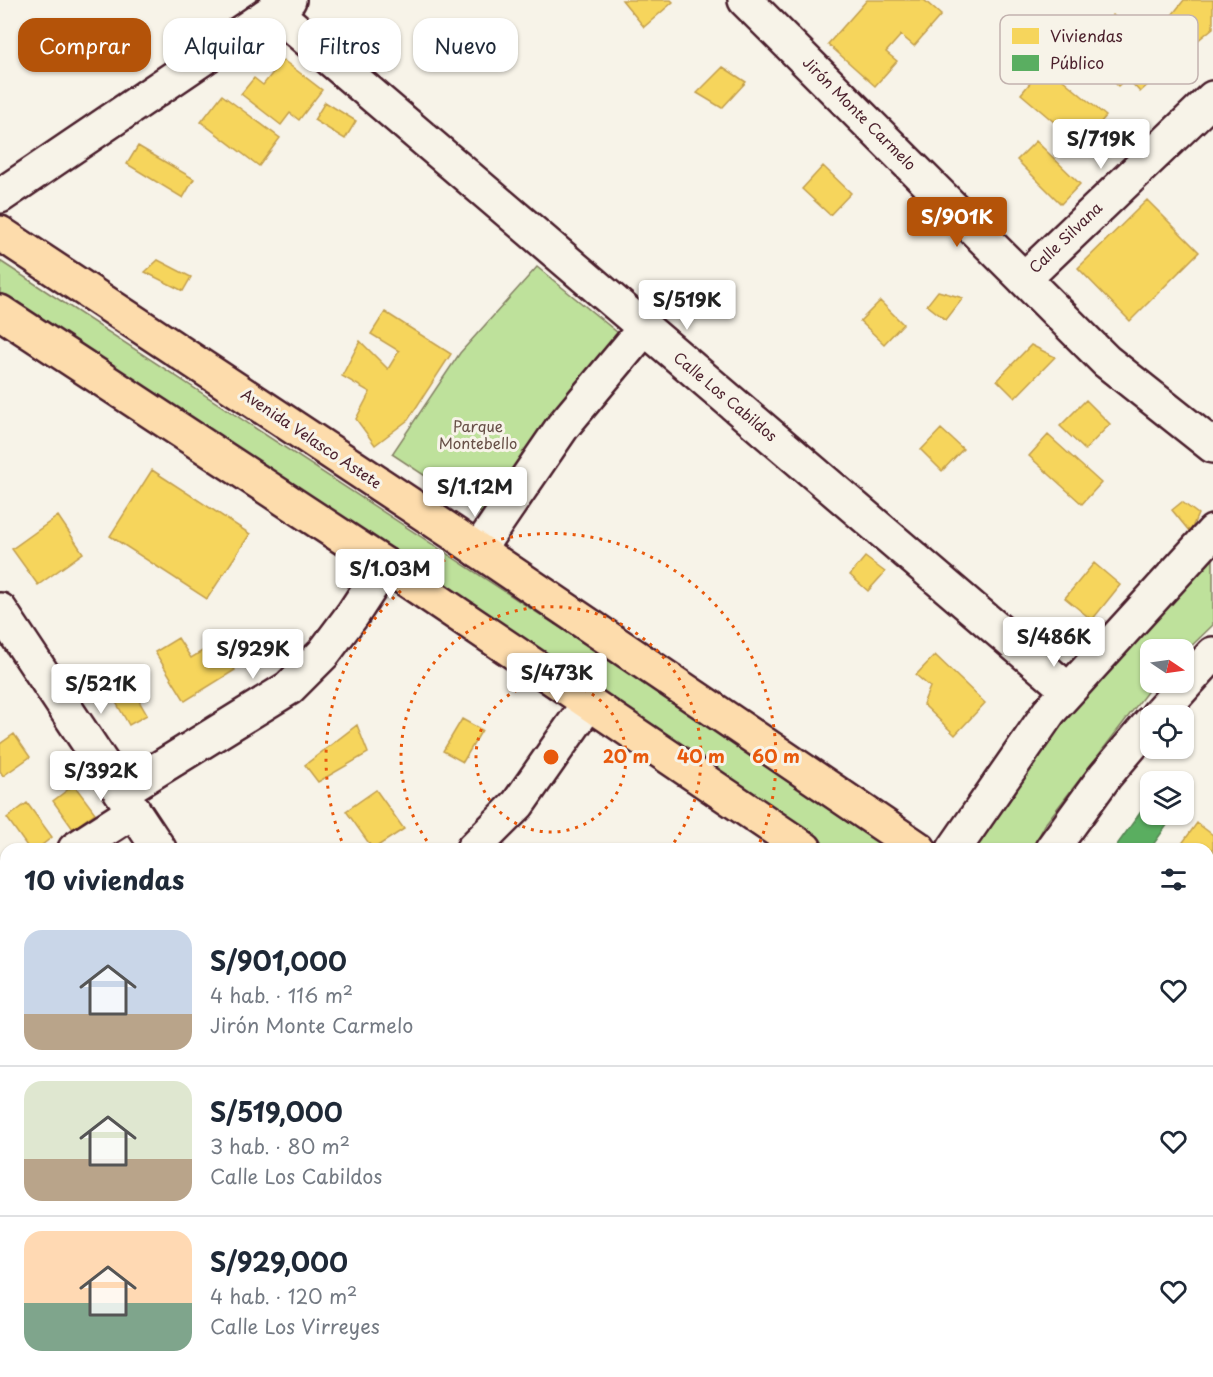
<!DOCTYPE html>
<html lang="es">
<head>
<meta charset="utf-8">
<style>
  :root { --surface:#fff; --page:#f2f2f3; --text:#1f2937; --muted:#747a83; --line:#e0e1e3; --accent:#b45309 }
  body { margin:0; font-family:"Playpen Sans",sans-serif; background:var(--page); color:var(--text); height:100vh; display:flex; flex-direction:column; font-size:22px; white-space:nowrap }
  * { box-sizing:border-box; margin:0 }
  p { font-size:20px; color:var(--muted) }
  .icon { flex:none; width:33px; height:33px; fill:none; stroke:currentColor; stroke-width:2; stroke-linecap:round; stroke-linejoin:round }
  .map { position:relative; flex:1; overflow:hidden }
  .details { position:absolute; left:0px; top:843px; width:1214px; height:534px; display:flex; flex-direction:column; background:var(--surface); border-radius:18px 18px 0 0; box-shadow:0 2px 4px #0004 }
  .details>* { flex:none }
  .top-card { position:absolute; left:18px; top:18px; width:600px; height:54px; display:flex; gap:12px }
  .needle { width:39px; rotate:103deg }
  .tools { position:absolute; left:1140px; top:639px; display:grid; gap:12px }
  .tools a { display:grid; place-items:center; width:54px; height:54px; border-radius:12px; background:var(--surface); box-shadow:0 2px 4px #0004; font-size:30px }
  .price { position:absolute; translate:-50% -51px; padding:0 14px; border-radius:6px; background:#fff; color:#222; font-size:20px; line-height:39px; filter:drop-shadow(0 2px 3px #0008) }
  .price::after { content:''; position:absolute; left:50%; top:36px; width:18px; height:14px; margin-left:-9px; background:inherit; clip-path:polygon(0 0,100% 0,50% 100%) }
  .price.selected { background:var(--accent); color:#fff }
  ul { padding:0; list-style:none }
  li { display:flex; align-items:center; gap:18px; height:150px; padding:0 24px }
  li+li { border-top:2px solid var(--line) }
  li span { display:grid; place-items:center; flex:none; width:168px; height:120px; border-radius:18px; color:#555 }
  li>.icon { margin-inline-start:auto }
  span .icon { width:72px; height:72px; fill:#fffc; stroke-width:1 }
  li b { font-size:26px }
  h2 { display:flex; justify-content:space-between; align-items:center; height:72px; padding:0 24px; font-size:26px }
  .chip { padding:0 21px; border-radius:18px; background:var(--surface); box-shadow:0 2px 4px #0004; font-size:21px; line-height:54px }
  .chip.selected { background:var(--accent); color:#fff }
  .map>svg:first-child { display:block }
</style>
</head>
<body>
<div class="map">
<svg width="1213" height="1377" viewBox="0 0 1213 1377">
  <rect width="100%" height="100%" fill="#f7f3e8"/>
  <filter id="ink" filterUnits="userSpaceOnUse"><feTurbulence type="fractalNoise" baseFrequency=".0167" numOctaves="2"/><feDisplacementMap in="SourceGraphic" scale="12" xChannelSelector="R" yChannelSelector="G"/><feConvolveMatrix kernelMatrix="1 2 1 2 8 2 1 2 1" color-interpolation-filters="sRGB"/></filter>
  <g filter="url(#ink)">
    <!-- green -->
    <path fill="#bee19b" stroke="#848063" stroke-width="1.5" d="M 0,261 L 898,849 L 828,849 L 0,297 Z
      M 537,267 L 629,342 L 495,522 L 392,454 L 460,353 Z
      M 1213,559 L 1213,625 L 1184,653 L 1184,650 L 1150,650 L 1150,682 L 1154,683 L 1046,823 L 1032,849 L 973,849 L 969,847 L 1076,703 Z"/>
    <!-- homes -->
    <path fill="#f6d55c" stroke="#c29e4d" stroke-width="1.5" d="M 622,0 L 671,0 L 673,2 L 644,27 Z
      M 867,0 L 924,0 L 941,15 L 914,46 L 901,35 L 886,52 L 897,61 L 875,86 L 828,44 Z
      M 1184,0 L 1213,0 L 1213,28 L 1197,41 L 1168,20 Z
      M 1113,15 L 1165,69 L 1140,92 L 1127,78 L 1118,86 L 1081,47 Z
      M 283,60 L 322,90 L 299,120 L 290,113 L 281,125 L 241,94 L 254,78 L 263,85 Z
      M 1045,65 L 1106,116 L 1081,145 L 1021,94 Z
      M 723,67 L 746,82 L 722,108 L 697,93 Z
      M 222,95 L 280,138 L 259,166 L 201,122 Z
      M 325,102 L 356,121 L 345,139 L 314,120 Z
      M 1036,141 L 1080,184 L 1061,204 L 1017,160 Z
      M 138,146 L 194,179 L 183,198 L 127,164 Z
      M 823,166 L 851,193 L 830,215 L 802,189 Z
      M 1147,200 L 1199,252 L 1130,321 L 1078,268 Z
      M 158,260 L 191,277 L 183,291 L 145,272 Z
      M 938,291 L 963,298 L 946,320 L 927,305 Z
      M 880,301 L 903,324 L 884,344 L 860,321 Z
      M 385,312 L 451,354 L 408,420 L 375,445 L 356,419 L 370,392 L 342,376 L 360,341 L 388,369 L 399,351 L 371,334 Z
      M 1031,345 L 1055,357 L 1015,398 L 997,380 Z
      M 1086,400 L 1110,424 L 1085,450 L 1060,426 Z
      M 941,429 L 963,449 L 942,471 L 921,450 Z
      M 1048,435 L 1101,483 L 1082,504 L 1029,456 Z
      M 152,470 L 250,534 L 207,599 L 110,536 Z
      M 1182,502 L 1198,514 L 1190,532 L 1172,510 Z
      M 58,516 L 83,553 L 38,585 L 12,549 Z
      M 865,557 L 885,572 L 868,591 L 850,575 Z
      M 1094,563 L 1120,585 L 1092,620 L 1065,598 Z
      M 178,638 L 191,658 L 217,642 L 235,670 L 185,701 L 155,652 Z
      M 935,655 L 985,703 L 955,735 L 923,704 L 930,687 L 916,675 Z
      M 131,687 L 147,715 L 129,725 L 113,697 Z
      M 462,719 L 482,730 L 463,762 L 443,751 Z
      M 357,725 L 368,753 L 318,782 L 305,765 Z
      M 14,734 L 30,757 L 3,776 L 0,771 L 0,744 Z
      M 74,785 L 95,813 L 73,829 L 53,801 Z
      M 376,790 L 404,829 L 373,849 L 346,811 Z
      M 27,803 L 52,837 L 37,849 L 29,849 L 7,818 Z
      M 1197,823 L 1213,835 L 1213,870 L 1208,874 L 1208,849 L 1178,849 Z
      M 6,1133 L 6,1163 L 0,1153 L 0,1137 Z
      M 6,1280 L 6,1302 L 0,1292 L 0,1283 Z
      M 2,1357 L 6,1362 L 6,1371 L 13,1371 L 18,1377 L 0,1377 L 0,1358 Z"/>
    <!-- public -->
    <path fill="#5aae61" stroke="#558351" stroke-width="1.5" d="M 1150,799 L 1150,814 L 1175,814 L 1150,849 L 1114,849 Z
      M 1208,905 L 1213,910 L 1212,942 L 1208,941 Z"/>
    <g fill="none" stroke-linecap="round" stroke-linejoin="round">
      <defs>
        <path id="minor" d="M 745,0 L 1106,361 L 1213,446
          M 273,10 L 1068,690
          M 0,196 L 289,0
          M 1024,279 L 1213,98
          M 478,550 L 563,426 L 644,329
          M 0,610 L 159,849
          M 1157,716 L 1213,654
          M 121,792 L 289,688 L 323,654 L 353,614 L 385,565
          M 75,849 L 134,811
          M 473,849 L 518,804 L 588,704
          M 954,849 L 1049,712 L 1213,532
          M 1052,849 L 1105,776 L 1150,723
          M 0,893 L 6,902
          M 0,937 L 6,922
          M 493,1371 L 497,1377
          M 535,1371 L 539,1377
          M 950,1371 L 954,1377
          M 1018,1371 L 1021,1377
          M 703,1377 L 712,1371
          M 790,1377 L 800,1371"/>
        <path id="major" d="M 0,233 L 453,533 L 919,849
          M 0,312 L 385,565 L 805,849
          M 1208,1008 L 1213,1011
          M 1208,1082 L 1213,1084
          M 1208,1128 L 1213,1127"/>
      </defs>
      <!-- minor casing -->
      <use href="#minor" stroke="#4a1f2b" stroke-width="38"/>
      <!-- major casing -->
      <use href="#major" stroke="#4a1f2b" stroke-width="38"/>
      <!-- minor -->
      <use href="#minor" stroke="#f7f3e8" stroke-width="33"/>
      <!-- major -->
      <use href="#major" stroke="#fddcac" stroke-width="33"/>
    </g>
  </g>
  <!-- distance rings -->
  <g fill="none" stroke="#e8590c" stroke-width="3" stroke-dasharray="3 6">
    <circle cx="551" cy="757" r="75"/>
    <path d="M432 848A150 150 0 1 1 670 848"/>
    <path d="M345 849A225 225 0 1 1 757 849"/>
  </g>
  <g text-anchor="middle" stroke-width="6" stroke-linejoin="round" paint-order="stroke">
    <!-- street labels -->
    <g font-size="15" fill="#4a1f2b" stroke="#f7f3e8">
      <text transform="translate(859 114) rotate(45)" y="5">Jirón Monte Carmelo</text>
      <text transform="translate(1066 238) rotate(-44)" y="5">Calle Silvana</text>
      <text transform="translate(725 397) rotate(40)" y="5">Calle Los Cabildos</text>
      <text transform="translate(311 439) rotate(34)" y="5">Avenida Velasco Astete</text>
    </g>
    <!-- park labels -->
    <g font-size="15" fill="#675047" stroke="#f7f3e8">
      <text x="478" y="432">Parque<tspan x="478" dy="17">Montebello</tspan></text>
    </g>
  </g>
  <!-- legend -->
  <rect x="1000" y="15" width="198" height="69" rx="9" fill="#f7f3e8" stroke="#c3b3af" stroke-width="1.5"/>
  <rect x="1012" y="28" width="27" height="16" fill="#f6d55c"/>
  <rect x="1012" y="55" width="27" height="16" fill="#5aae61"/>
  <g font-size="16" fill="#4a1f2b">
    <text x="1050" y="42">Viviendas</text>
    <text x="1050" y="69">Público</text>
  </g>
  <circle cx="551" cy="757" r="9" fill="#e8590c" stroke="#f7f3e8" stroke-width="3"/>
  <g font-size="18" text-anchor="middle" font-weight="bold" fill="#e8590c" stroke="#f7f3e8" stroke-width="6" stroke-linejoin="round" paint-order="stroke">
    <text x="626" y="763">20 m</text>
    <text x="701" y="763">40 m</text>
    <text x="776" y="763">60 m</text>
  </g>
</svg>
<div class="tools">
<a><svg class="needle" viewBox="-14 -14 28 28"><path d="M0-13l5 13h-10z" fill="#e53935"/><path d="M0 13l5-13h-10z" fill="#747a83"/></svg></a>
<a><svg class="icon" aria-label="locate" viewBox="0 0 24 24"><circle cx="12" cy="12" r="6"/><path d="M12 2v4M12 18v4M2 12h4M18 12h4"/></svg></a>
<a><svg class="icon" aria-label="layers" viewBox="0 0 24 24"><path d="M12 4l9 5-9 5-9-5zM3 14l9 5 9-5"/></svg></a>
</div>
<b class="price" style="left:1101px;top:170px">S/719K</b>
<b class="price selected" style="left:957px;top:248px">S/901K</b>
<b class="price" style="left:687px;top:331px">S/519K</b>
<b class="price" style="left:475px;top:518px">S/1.12M</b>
<b class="price" style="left:390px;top:600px">S/1.03M</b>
<b class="price" style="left:1054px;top:668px">S/486K</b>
<b class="price" style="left:253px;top:680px">S/929K</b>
<b class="price" style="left:557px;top:704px">S/473K</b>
<b class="price" style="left:101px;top:715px">S/521K</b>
<b class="price" style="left:101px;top:802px">S/392K</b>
<div class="top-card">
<a class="chip selected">Comprar</a>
<a class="chip">Alquilar</a>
<a class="chip">Filtros</a>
<a class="chip">Nuevo</a>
</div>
<section class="details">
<h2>10 viviendas<svg class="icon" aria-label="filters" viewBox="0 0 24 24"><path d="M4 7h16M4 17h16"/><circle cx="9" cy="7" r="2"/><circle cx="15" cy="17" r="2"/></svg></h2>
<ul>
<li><span style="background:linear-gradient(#c9d6e8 70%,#b9a48a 0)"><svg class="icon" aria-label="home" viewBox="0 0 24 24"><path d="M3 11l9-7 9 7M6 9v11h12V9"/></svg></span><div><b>S/901,000</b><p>4 hab. · 116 m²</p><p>Jirón Monte Carmelo</p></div><svg class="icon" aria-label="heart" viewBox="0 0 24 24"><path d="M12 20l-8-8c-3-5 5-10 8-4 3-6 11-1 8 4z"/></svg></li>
<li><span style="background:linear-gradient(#dfe7d0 65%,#b9a48a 0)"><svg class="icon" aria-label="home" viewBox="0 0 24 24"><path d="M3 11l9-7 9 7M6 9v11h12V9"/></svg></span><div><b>S/519,000</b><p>3 hab. · 80 m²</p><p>Calle Los Cabildos</p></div><svg class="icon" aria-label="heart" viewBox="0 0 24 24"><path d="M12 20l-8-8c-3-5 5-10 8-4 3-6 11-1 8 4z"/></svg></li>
<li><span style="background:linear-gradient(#ffd9b3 60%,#7fa58c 0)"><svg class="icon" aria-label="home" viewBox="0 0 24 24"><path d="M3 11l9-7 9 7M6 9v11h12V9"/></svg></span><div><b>S/929,000</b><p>4 hab. · 120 m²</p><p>Calle Los Virreyes</p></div><svg class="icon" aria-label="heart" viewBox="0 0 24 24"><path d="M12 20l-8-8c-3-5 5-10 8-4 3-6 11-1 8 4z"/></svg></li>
</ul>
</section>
</div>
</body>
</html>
